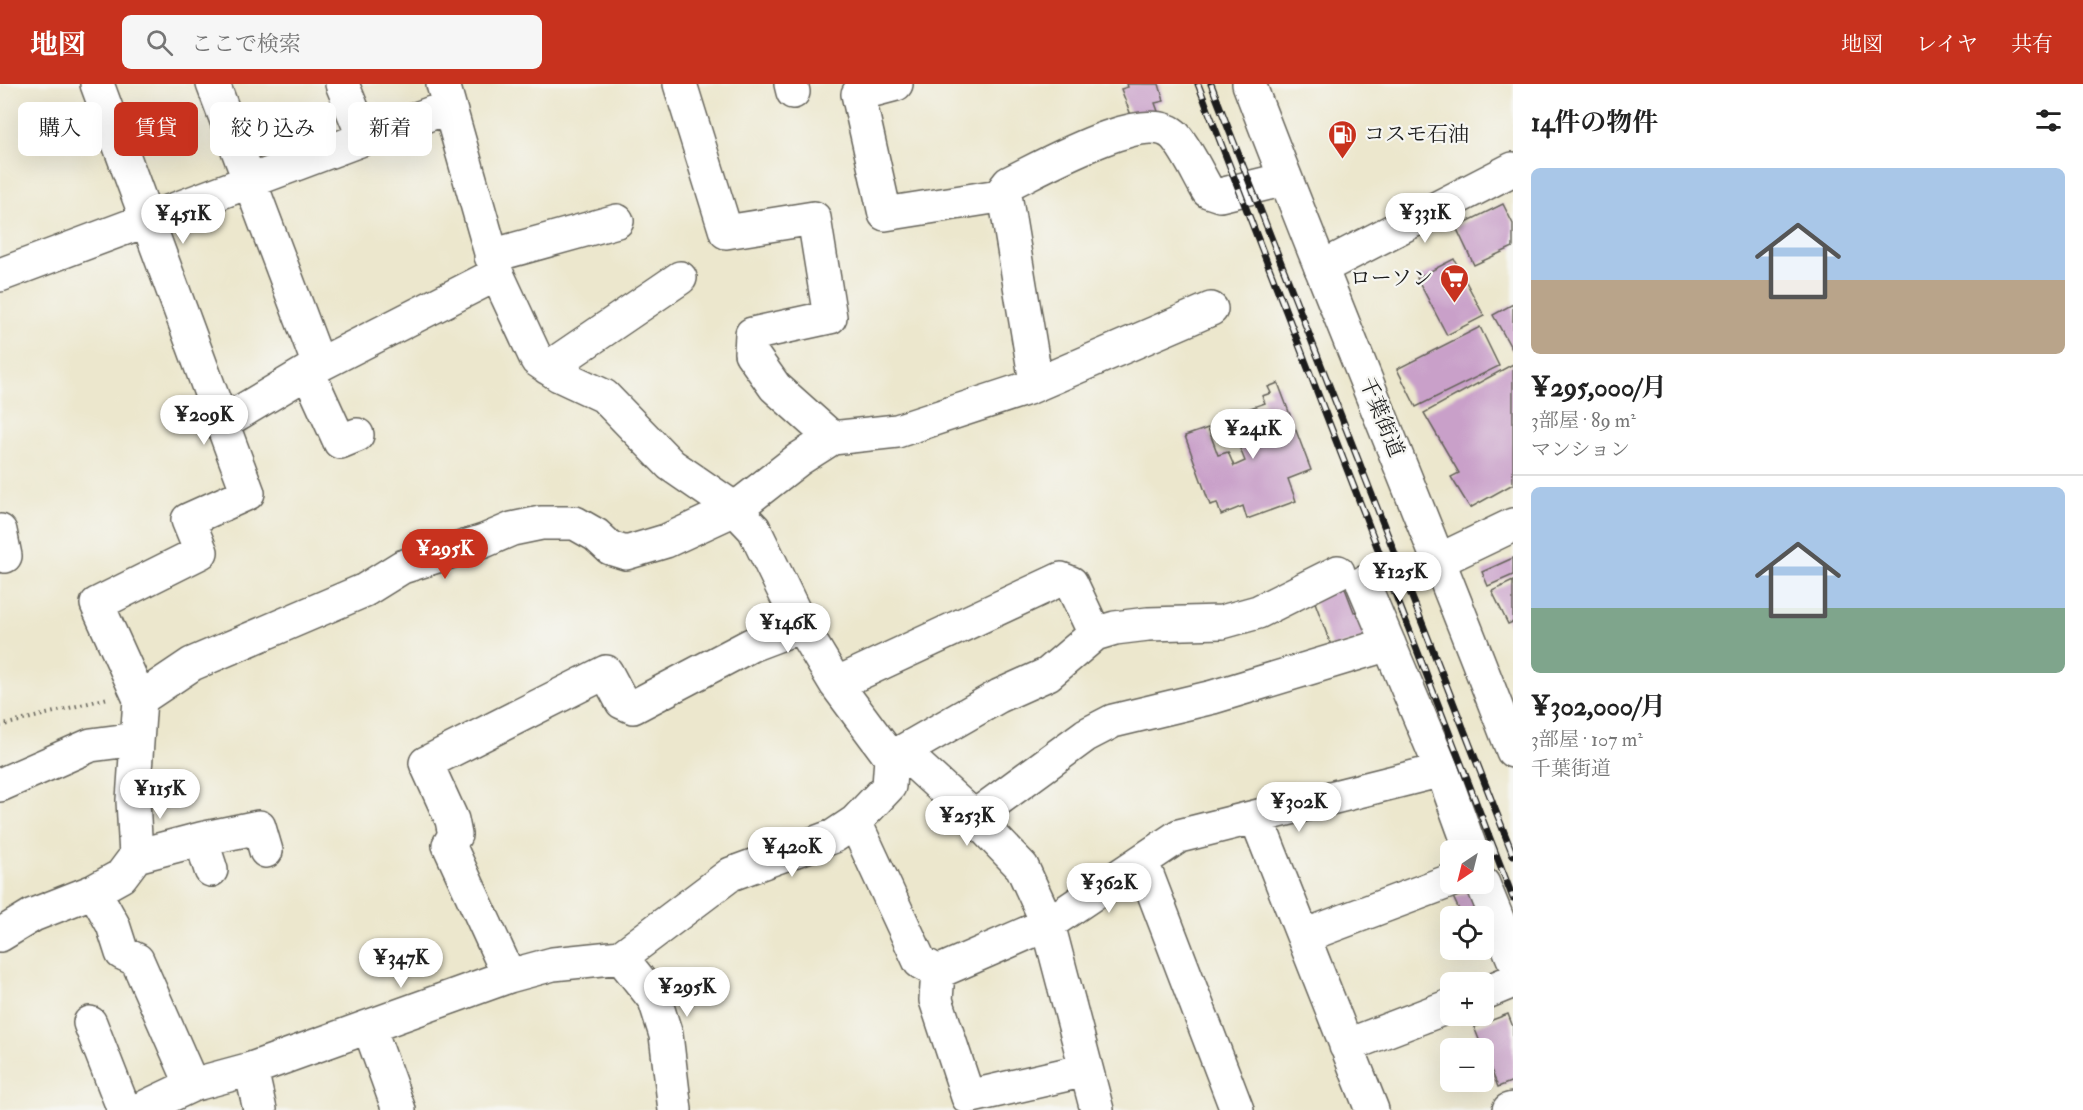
<!DOCTYPE html>
<html lang="ja">
<head>
<meta charset="utf-8">
<style>
  :root { --surface:#fff; --page:#f6f6f6; --text:#222; --muted:#767676; --line:#e0e0e0; --accent:#c8321e }
  body { margin:0; font-family:"IM FELL Double Pica","Noto Serif JP",serif; background:var(--page); color:var(--text); height:100vh; display:flex; flex-direction:column; font-size:22px; white-space:nowrap }
  * { box-sizing:border-box; margin:0 }
  p { font-size:20px; color:var(--muted) }
  .icon { flex:none; width:33px; height:33px; fill:none; stroke:currentColor; stroke-width:2; stroke-linecap:round; stroke-linejoin:round }
  .map { position:relative; flex:1; overflow:hidden }
  .drawer { display:flex; flex-direction:column; background:var(--surface); width:570px }
  .drawer>* { flex:none }
  .banner { position:absolute; left:18px; top:18px; width:570px; height:54px; display:flex; gap:12px }
  .needle { width:39px; rotate:215deg }
  .tools { position:absolute; left:1440px; top:756px; display:grid; gap:12px }
  .tools a { display:grid; place-items:center; width:54px; height:54px; border-radius:9px; background:var(--surface); box-shadow:0 6px 24px #0002; font-size:30px }
  .price { position:absolute; translate:-50% -51px; padding:0 14px; border-radius:21px; background:#fff; color:#222; font-size:20px; line-height:39px; filter:drop-shadow(0 2px 3px #0008) }
  .price::after { content:''; position:absolute; left:50%; top:36px; width:18px; height:14px; margin-left:-9px; background:inherit; clip-path:polygon(0 0,100% 0,50% 100%) }
  .price.current { background:var(--accent); color:#fff }
  ul { padding:0; list-style:none }
  li { display:grid; align-content:center; gap:12px; height:318px; padding:0 18px }
  li+li { border-top:2px solid var(--line) }
  li span { display:grid; place-items:center; height:186px; border-radius:9px; color:#555 }
  li>.icon { margin-inline-start:auto }
  span .icon { width:108px; height:108px; fill:#fffc; stroke-width:1 }
  li b { font-size:26px }
  h2 { display:flex; justify-content:space-between; align-items:center; height:72px; padding:0 18px; font-size:26px }
  .chip { padding:0 21px; border-radius:9px; background:var(--surface); box-shadow:0 6px 24px #0002; font-size:21px; line-height:54px }
  .chip.current { background:var(--accent); color:#fff }
  header { display:flex; align-items:center; gap:36px; box-sizing:border-box; height:84px; padding:0 30px; background:var(--accent); color:#fff }
  header strong { font-size:28px }
  nav { display:flex; gap:33px; margin-inline-start:auto; font-size:21px }
  .search { width:420px; height:54px; background:var(--page); display:flex; align-items:center; gap:15px; box-sizing:border-box; padding:0 21px; border-radius:9px; color:var(--muted); font-size:22px }
  main { display:flex; flex:1; min-height:0 }
  .map>svg:first-child { display:block }
</style>
</head>
<body>
<header>
<strong>地図</strong>
<div class="search"><svg class="icon" aria-label="search" viewBox="0 0 24 24"><circle cx="10" cy="10" r="6"/><path d="M15 15l6 6"/></svg>ここで検索</div>
<nav><a>地図</a><a>レイヤ</a><a>共有</a></nav>
</header>
<main>
<div class="map">
<svg width="1513" height="1026" viewBox="0 0 1513 1026">
  <rect width="100%" height="100%" fill="#f6f6f2"/>
  <filter id="ink" filterUnits="userSpaceOnUse"><feTurbulence type="fractalNoise" baseFrequency=".0167" numOctaves="2"/><feDisplacementMap in="SourceGraphic" scale="12" xChannelSelector="R" yChannelSelector="G"/><feConvolveMatrix kernelMatrix="1 2 1 2 8 2 1 2 1" color-interpolation-filters="sRGB"/></filter>
  <filter id="wash" filterUnits="userSpaceOnUse"><feTurbulence type="fractalNoise" baseFrequency=".008" numOctaves="4" result="noise"/><feDisplacementMap in="SourceGraphic" scale="24" xChannelSelector="R" yChannelSelector="G"/><feGaussianBlur stdDeviation="1.35" result="paint"/><feColorMatrix in="noise" values="0 0 0 0 0 0 0 0 0 0 0 0 0 0 0 0 0 1.4 0 .05"/><feComposite in="paint" operator="in"/></filter>
  <g filter="url(#wash)">
    <rect width="100%" height="100%" fill="#ece7cd"/>
    <g id="blocks">
      <!-- building -->
      <path fill="#c9a0c9" d="M 1127,0 L 1159,0 L 1164,17 L 1155,19 L 1159,30 L 1134,39 L 1121,5 L 1128,3 Z
        M 1503,120 L 1513,140 L 1513,163 L 1474,181 L 1456,143 Z
        M 1454,175 L 1484,232 L 1447,251 L 1417,194 Z
        M 1513,220 L 1513,267 L 1493,231 Z
        M 1480,243 L 1499,282 L 1416,323 L 1397,285 Z
        M 1513,280 L 1513,400 L 1470,424 L 1451,393 L 1459,389 L 1424,329 Z
        M 1278,299 L 1311,386 L 1288,395 L 1296,417 L 1247,435 L 1243,422 L 1221,431 L 1217,419 L 1210,421 L 1185,352 L 1208,344 L 1218,371 L 1228,368 L 1234,382 L 1245,377 L 1230,340 L 1245,334 L 1242,327 L 1265,319 L 1262,312 L 1271,309 L 1268,303 Z
        M 1513,474 L 1513,491 L 1488,502 L 1482,488 Z
        M 1513,497 L 1513,538 L 1508,540 L 1492,507 Z
        M 1344,502 L 1354,528 L 1360,527 L 1369,553 L 1332,564 L 1313,513 Z
        M 1475,806 L 1484,832 L 1462,832 L 1453,813 Z
        M 1508,930 L 1513,943 L 1513,997 L 1498,1003 L 1474,943 Z"/>
    </g>
  </g>
  <g filter="url(#ink)">
    <use href="#blocks" fill-opacity="0" stroke="#65635a" stroke-width="1.5"/>
    <g fill="none" stroke-linecap="round" stroke-linejoin="round">
      <defs>
        <path id="minor" d="M 97,0 L 222,339
          M 213,0 L 319,281
          M 342,0 L 364,54
          M 443,0 L 497,190 L 537,276 L 559,291 L 604,312 L 671,381 L 735,425 L 754,445 L 801,542 L 836,600 L 891,674 L 916,680 L 974,733 L 1022,783 L 1048,840 L 1097,1026
          M 680,0 L 726,148 L 814,134 L 830,233 L 752,250 L 751,269 L 775,303 L 832,354
          M 791,0 L 793,8
          M 896,0 L 858,10 L 885,130 L 999,112 L 1006,117 L 1036,298
          M 999,112 L 1009,99 C 1039,85 1147,22 1175,52 C 1188,67 1198,90 1208,107 L 1220,111 L 1285,95
          M 491,172 L 617,137
          M 1321,184 L 1513,85
          M 0,191 L 448,23
          M 548,284 L 680,194
          M 308,288 L 340,358 L 357,351
          M 0,447 L 5,472
          M 1440,476 L 1513,441
          M 1363,499 L 1442,686 L 1471,766
          M 836,600 L 1061,495 L 1071,499 L 1095,550
          M 140,615 L 192,580 L 365,506 L 402,483 L 484,457 L 512,445 L 541,439 L 575,439 L 596,451 L 610,464 L 626,469 L 666,457 L 735,425 L 799,375 L 832,354 L 897,347 L 1028,304 L 1211,225
          M 891,674 L 999,612 L 1048,590 L 1095,550 L 1115,544 L 1148,540 L 1222,538 L 1258,528 L 1338,488
          M 0,701 L 91,661 L 137,655
          M 974,733 L 1086,651 L 1113,637 L 1213,613 L 1389,560
          M 1256,733 L 1372,1026
          M 855,738 L 920,878 L 938,888 L 1048,840 L 1179,752 L 1442,686
          M 201,755 L 259,743 L 266,767
          M 136,772 L 201,755 L 211,786
          M 1142,778 L 1237,1026
          M 1483,800 L 1513,874
          M 94,807 L 113,841 L 122,869 L 137,876 L 192,1001
          M 0,851 L 33,831 L 94,807 L 121,792 L 136,772 L 133,716 L 140,615 L 97,520 L 201,468 L 188,436 L 248,409 L 222,339 L 319,281 L 497,190
          M 1304,852 L 1450,797
          M 621,873 L 655,916 L 666,951 L 675,1026
          M 938,888 L 936,916 L 968,1013 L 1086,986
          M 509,892 L 449,761 L 455,751 L 452,736 L 426,679 L 606,588 L 622,618 L 633,623 L 751,561 L 801,542
          M 1484,909 L 1513,897
          M 90,939 L 124,1026
          M 369,943 L 399,1026
          M 1346,962 L 1450,922
          M 251,985 L 260,1026
          M 139,1026 L 192,1001 L 251,985 L 509,892 L 553,880 L 621,873 L 731,790 L 834,752 L 855,738 L 889,702 L 891,674
          M 1509,1026 L 1513,1025"/>
        <path id="highway" d="M 1249,0 C 1334,223 1428,444 1513,667"/>
      </defs>
      <!-- minor casing -->
      <use href="#minor" stroke="#65635a" stroke-width="36"/>
      <!-- highway casing -->
      <use href="#highway" stroke="#65635a" stroke-width="36"/>
      <!-- path -->
      <path stroke="#65635a" stroke-width="4" stroke-dasharray="1.5 4.5" stroke-linecap="butt" d="M 0,642 L 108,614"/>
      <!-- minor -->
      <use href="#minor" stroke="#fff" stroke-width="33"/>
      <!-- highway -->
      <use href="#highway" stroke="#fff" stroke-width="33"/>
      <defs>
        <path id="rail" d="M 1198,0 L 1513,814
          M 1211,0 L 1513,771"/>
      </defs>
      <!-- rail casing -->
      <use href="#rail" stroke="#1c1c1c" stroke-width="7"/>
      <!-- rail -->
      <use href="#rail" stroke="#f6f6f2" stroke-width="4.5" stroke-dasharray="14" stroke-linecap="butt"/>
    </g>
  </g>
  <!-- icons -->
  <defs>
    <symbol id="fuel-pin" viewBox="-11 -11 22 30"><path d="M0 17L-7.5 6A9.5 9.5 0 1 1 7.5 6Z" fill="#c8321e" stroke="#f6f6f2"/><path d="M-5.5-6h7V0h2V4h1.3V-2.5L3-4.5l.8-.8L6-3V5H2.5V1h-1V6h-7ZM-4.2-4.7v3.2H.2V-4.7Z" fill="#fff"/></symbol>
    <symbol id="supermarket-pin" viewBox="-11 -11 22 30"><path d="M0 17L-7.5 6A9.5 9.5 0 1 1 7.5 6Z" fill="#c8321e" stroke="#f6f6f2"/><path d="M-6-5.5h2.5l.6 2H6L4.5 2H-2.5L-4.4-4H-6ZM-1.5 3.2a1.3 1.3 0 1 0 .1 0ZM3 3.2a1.3 1.3 0 1 0 .1 0Z" fill="#fff"/></symbol>
  </defs>
  <g fill-rule="evenodd">
    <use href="#fuel-pin" x="1326" y="34" width="33" height="45"/>
    <use href="#supermarket-pin" x="1438" y="178" width="33" height="45"/>
  </g>
  <g text-anchor="middle" stroke-width="4.5" stroke-linejoin="round" paint-order="stroke">
    <!-- poi labels -->
    <g font-size="21" fill="#1c1c1c" stroke="#f6f6f2" text-anchor="start">
      <text x="1364" y="57">コスモ石油</text>
      <text x="1433" y="201" text-anchor="end">ローソン</text>
    </g>
    <!-- street labels -->
    <g font-size="21" fill="#1c1c1c" stroke="#f6f6f2">
      <text transform="translate(1382 333) rotate(68)" y="7">千葉街道</text>
    </g>
  </g>
</svg>
<div class="tools">
<a><svg class="needle" viewBox="-14 -14 28 28"><path d="M0-13l5 13h-10z" fill="#e53935"/><path d="M0 13l5-13h-10z" fill="#767676"/></svg></a>
<a><svg class="icon" aria-label="locate" viewBox="0 0 24 24"><circle cx="12" cy="12" r="6"/><path d="M12 2v4M12 18v4M2 12h4M18 12h4"/></svg></a>
<a>+</a>
<a>−</a>
</div>
<b class="price" style="left:1425px;top:160px">¥331K</b>
<b class="price" style="left:183px;top:161px">¥451K</b>
<b class="price" style="left:204px;top:362px">¥209K</b>
<b class="price" style="left:1253px;top:376px">¥241K</b>
<b class="price current" style="left:445px;top:496px">¥295K</b>
<b class="price" style="left:1400px;top:519px">¥125K</b>
<b class="price" style="left:788px;top:570px">¥146K</b>
<b class="price" style="left:160px;top:736px">¥115K</b>
<b class="price" style="left:1299px;top:749px">¥302K</b>
<b class="price" style="left:967px;top:763px">¥253K</b>
<b class="price" style="left:792px;top:794px">¥420K</b>
<b class="price" style="left:1109px;top:830px">¥362K</b>
<b class="price" style="left:401px;top:905px">¥347K</b>
<b class="price" style="left:687px;top:934px">¥295K</b>
<div class="banner">
<a class="chip">購入</a>
<a class="chip current">賃貸</a>
<a class="chip">絞り込み</a>
<a class="chip">新着</a>
</div>
</div>
<section class="drawer">
<h2>14件の物件<svg class="icon" aria-label="filters" viewBox="0 0 24 24"><path d="M4 7h16M4 17h16"/><circle cx="9" cy="7" r="2"/><circle cx="15" cy="17" r="2"/></svg></h2>
<ul>
<li><span style="background:linear-gradient(#a9c7e8 60%,#b9a48a 0)"><svg class="icon" aria-label="home" viewBox="0 0 24 24"><path d="M3 11l9-7 9 7M6 9v11h12V9"/></svg></span><div><b>¥295,000/月</b><p>3部屋 · 89 m²</p><p>マンション</p></div></li>
<li><span style="background:linear-gradient(#a9c7e8 65%,#7fa58c 0)"><svg class="icon" aria-label="home" viewBox="0 0 24 24"><path d="M3 11l9-7 9 7M6 9v11h12V9"/></svg></span><div><b>¥302,000/月</b><p>3部屋 · 107 m²</p><p>千葉街道</p></div></li>
</ul>
</section>
</main>
</body>
</html>
